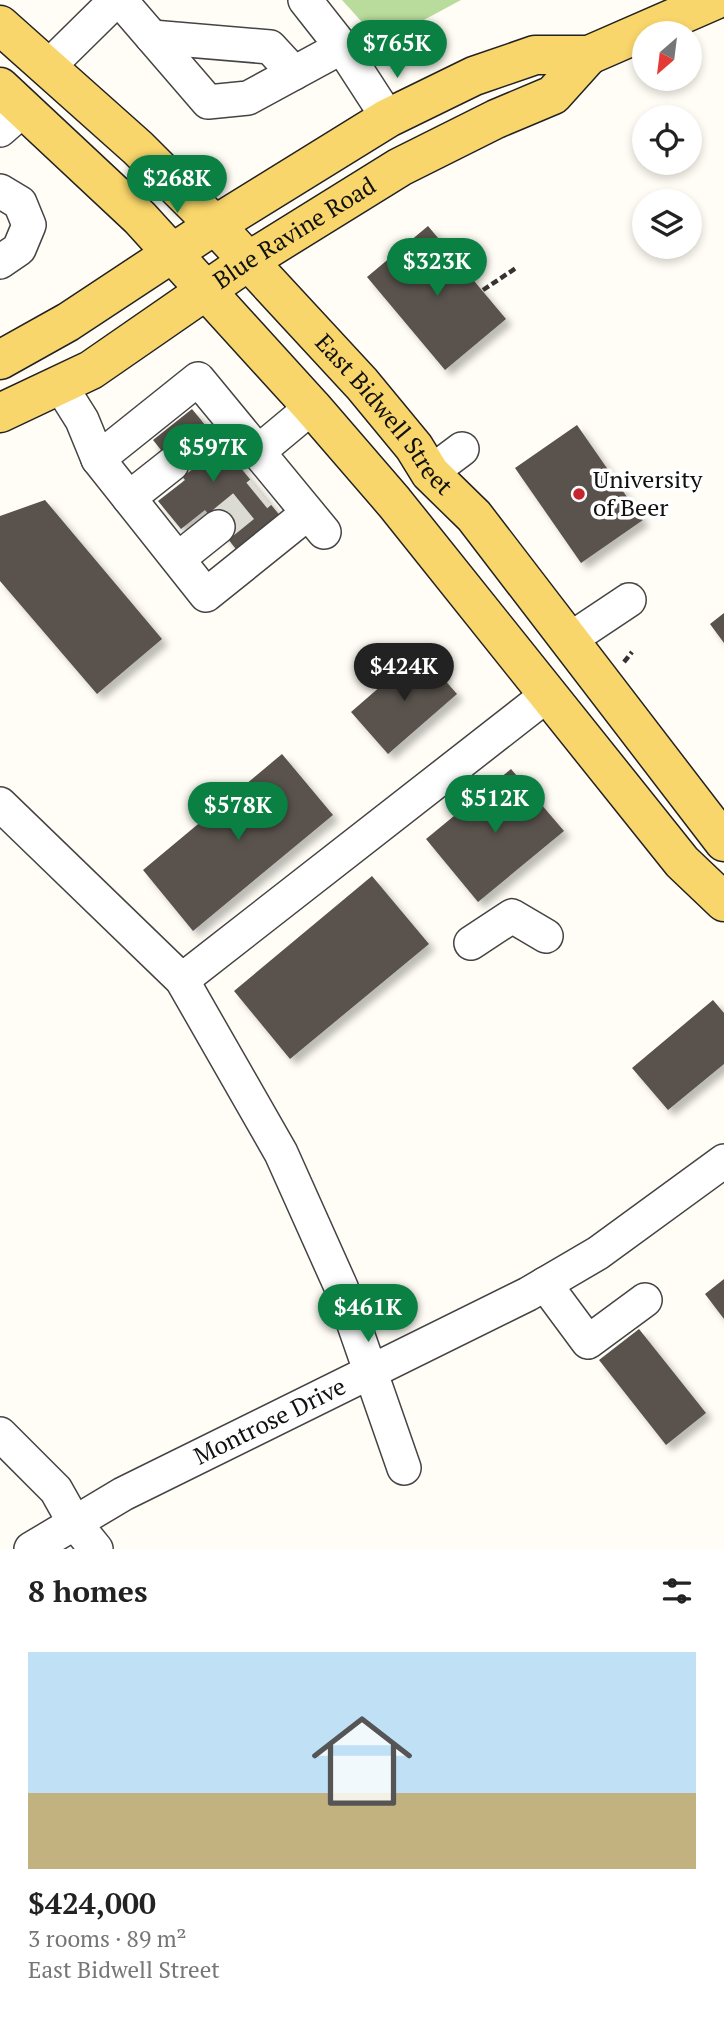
<!DOCTYPE html>
<html lang="en">
<head>
<meta charset="utf-8">
<style>
  :root { --surface:#fff; --page:#f2f2f2; --text:#222; --muted:#767676; --line:#e0e0e0; --accent:#0b8043 }
  body { margin:0; font-family:"PT Serif",serif; background:var(--page); color:var(--text); height:100vh; display:flex; flex-direction:column; font-size:26px; white-space:nowrap }
  * { box-sizing:border-box; margin:0 }
  p { font-size:23px; color:var(--muted) }
  .icon { flex:none; width:38px; height:38px; fill:none; stroke:currentColor; stroke-width:2; stroke-linecap:round; stroke-linejoin:round }
  .map { position:relative; height:1549px; overflow:hidden }
  .details { display:flex; flex-direction:column; background:var(--surface); flex:1 }
  .details>* { flex:none }
  .needle { width:46px; rotate:208deg }
  .buttons { position:absolute; left:632px; top:21px; display:grid; gap:14px }
  .buttons a { display:grid; place-items:center; width:70px; height:70px; border-radius:50%; background:var(--surface); box-shadow:0 4px 10px #0003; font-size:35px }
  .price { position:absolute; translate:-50% -60px; padding:0 16px; border-radius:24px; background:var(--accent); color:#fff; font-size:23px; line-height:46px; filter:drop-shadow(0 2px 4px #0008) }
  .price::after { content:''; position:absolute; left:50%; top:42px; width:21px; height:16px; margin-left:-10px; background:inherit; clip-path:polygon(0 0,100% 0,50% 100%) }
  .price.active { background:#222; color:#fff }
  ul { padding:0; list-style:none }
  li { display:grid; align-content:center; gap:14px; height:371px; padding:0 28px }
  li+li { border-top:2px solid var(--line) }
  li span { display:grid; place-items:center; height:217px; border-radius:0px; color:#555 }
  li>.icon { margin-inline-start:auto }
  span .icon { width:126px; height:126px; fill:#fffc; stroke-width:1 }
  li b { font-size:30px }
  h2 { display:flex; justify-content:space-between; align-items:center; height:84px; padding:0 28px; font-size:30px }
  .map>svg:first-child { display:block }
</style>
</head>
<body>
<div class="map">
<svg width="724" height="1549" viewBox="0 0 724 1549">
  <defs>
    <filter id="shadow"><feDropShadow dx="6" dy="6" stdDeviation="3.5" flood-color="#0004"/></filter>
  </defs>
  <rect width="100%" height="100%" fill="#fffdf5"/>
  <!-- forest -->
  <path fill="#b9dc9c" d="M 342,0 L 461,0 L 381,43 Z"/>
  <!-- building -->
  <path fill="#5a524d" filter="url(#shadow)" d="M 428,226 L 506,319 L 445,370 L 367,277 Z
    M 192,409 L 282,518 L 239,553 L 205,510 L 181,529 L 158,501 L 185,480 L 153,440 Z
    M 577,425 L 643,520 L 581,563 L 515,468 Z
    M 45,500 L 162,639 L 97,694 L 0,581 L 0,516 Z
    M 724,613 L 724,643 L 710,624 Z
    M 420,652 L 457,694 L 388,754 L 351,712 Z
    M 282,754 L 333,815 L 193,931 L 143,870 Z
    M 511,769 L 564,831 L 478,902 L 426,839 Z
    M 372,876 L 429,944 L 290,1059 L 234,991 Z
    M 713,1000 L 724,1013 L 724,1064 L 668,1110 L 632,1068 Z
    M 724,1279 L 724,1319 L 705,1294 Z
    M 639,1329 L 706,1413 L 666,1445 L 599,1360 Z"/>
  <g fill="none" stroke-linecap="round" stroke-linejoin="round">
    <!-- minor-tunnel -->
    <path stroke="#dbdad3" stroke-width="33" stroke-dasharray="33 17" stroke-linecap="butt" d="M 172,464 L 213,433
      M 218,527 L 261,492"/>
    <defs>
      <g id="minor">
        <path d="M 120,0 L 208,102 L 248,98 L 342,47 L 388,118"/>
        <path d="M 305,0 L 342,47"/>
        <path d="M 152,37 L 270,47 L 294,73"/>
        <path d="M 48,67 L 116,0"/>
        <path d="M 0,130 L 24,109"/>
        <path d="M 0,191 L 20,203 L 29,225 L 19,249 L 0,262"/>
        <path d="M 60,385 L 82,420 L 98,459 L 198,379 L 324,532"/>
        <path d="M 258,452 L 312,407"/>
        <path d="M 98,459 L 206,595 L 308,513"/>
        <path d="M 430,473 L 462,449"/>
        <path d="M 129,498 L 172,464"/>
        <path d="M 178,559 L 218,527"/>
        <path d="M 569,640 L 629,600"/>
        <path d="M 0,804 L 182,980 L 281,1153 L 341,1287 L 404,1468"/>
        <path d="M 471,943 L 512,916 L 546,936"/>
        <path d="M 182,980 L 547,695"/>
        <path d="M 545,1284 L 588,1342 L 645,1300"/>
        <path d="M 0,1434 L 56,1490 L 74,1522 L 96,1549"/>
        <path id="s1" d="M 31,1549 L 123,1494 L 528,1294 L 598,1253 L 724,1161"/>
      </g>
      <g id="major">
        <path id="s2" d="M 0,25 L 138,148 L 215,225 L 362,384 L 414,447 L 430,473 L 474,516 L 724,842"/>
        <path d="M 0,87 L 140,218 L 312,407 L 394,502 L 682,862 L 724,902"/>
        <path d="M 0,360 L 68,322 L 215,225 L 388,118 L 474,76 L 535,55 L 589,55 L 715,0"/>
        <path id="s3" d="M 0,413 L 91,370 L 250,260 L 400,167 L 496,119 L 553,95 L 589,55"/>
      </g>
    </defs>
    <!-- minor casing -->
    <use href="#minor" stroke="#444" stroke-width="36"/>
    <!-- major casing -->
    <use href="#major" stroke="#222" stroke-width="41"/>
    <!-- path -->
    <path stroke="#333" stroke-width="4.5" stroke-dasharray="7 3.5" stroke-linecap="butt" d="M 483,290 L 516,268
      M 624,662 L 632,652"/>
    <!-- minor -->
    <use href="#minor" stroke="#fff" stroke-width="33"/>
    <!-- major -->
    <use href="#major" stroke="#f9d66b" stroke-width="38"/>
  </g>
  <!-- markers -->
  <circle fill="#c4262e" stroke="#fff" stroke-width="2.5" cx="579" cy="494" r="7"/>
  <g text-anchor="middle" stroke-width="7" stroke-linejoin="round" paint-order="stroke">
    <!-- street labels -->
    <g font-size="24" fill="#111" stroke="#fff">
      <text dy="8" stroke="none"><textPath href="#s3" startOffset="346">Blue Ravine Road</textPath></text>
      <text dy="8" stroke="none"><textPath href="#s2" startOffset="548">East Bidwell Street</textPath></text>
      <text dy="8" stroke="none"><textPath href="#s1" startOffset="271">Montrose Drive</textPath></text>
    </g>
    <!-- poi labels -->
    <g font-size="24" fill="#111" stroke="#fff" text-anchor="start">
      <text x="593" y="488">University<tspan x="593" dy="28">of Beer</tspan></text>
    </g>
  </g>
</svg>
<div class="buttons">
<a><svg class="needle" viewBox="-14 -14 28 28"><path d="M0-13l5 13h-10z" fill="#e53935"/><path d="M0 13l5-13h-10z" fill="#767676"/></svg></a>
<a><svg class="icon" aria-label="locate" viewBox="0 0 24 24"><circle cx="12" cy="12" r="6"/><path d="M12 2v4M12 18v4M2 12h4M18 12h4"/></svg></a>
<a><svg class="icon" aria-label="layers" viewBox="0 0 24 24"><path d="M12 4l9 5-9 5-9-5zM3 14l9 5 9-5"/></svg></a>
</div>
<b class="price" style="left:397px;top:80px">$765K</b>
<b class="price" style="left:177px;top:215px">$268K</b>
<b class="price" style="left:437px;top:298px">$323K</b>
<b class="price" style="left:213px;top:484px">$597K</b>
<b class="price active" style="left:404px;top:703px">$424K</b>
<b class="price" style="left:495px;top:835px">$512K</b>
<b class="price" style="left:238px;top:842px">$578K</b>
<b class="price" style="left:368px;top:1344px">$461K</b>
</div>
<section class="details">
<h2>8 homes<svg class="icon" aria-label="filters" viewBox="0 0 24 24"><path d="M4 7h16M4 17h16"/><circle cx="9" cy="7" r="2"/><circle cx="15" cy="17" r="2"/></svg></h2>
<ul>
<li><span style="background:linear-gradient(#bfe0f5 65%,#c2b280 0)"><svg class="icon" aria-label="home" viewBox="0 0 24 24"><path d="M3 11l9-7 9 7M6 9v11h12V9"/></svg></span><div><b>$424,000</b><p>3 rooms · 89 m²</p><p>East Bidwell Street</p></div></li>
</ul>
</section>
</body>
</html>
